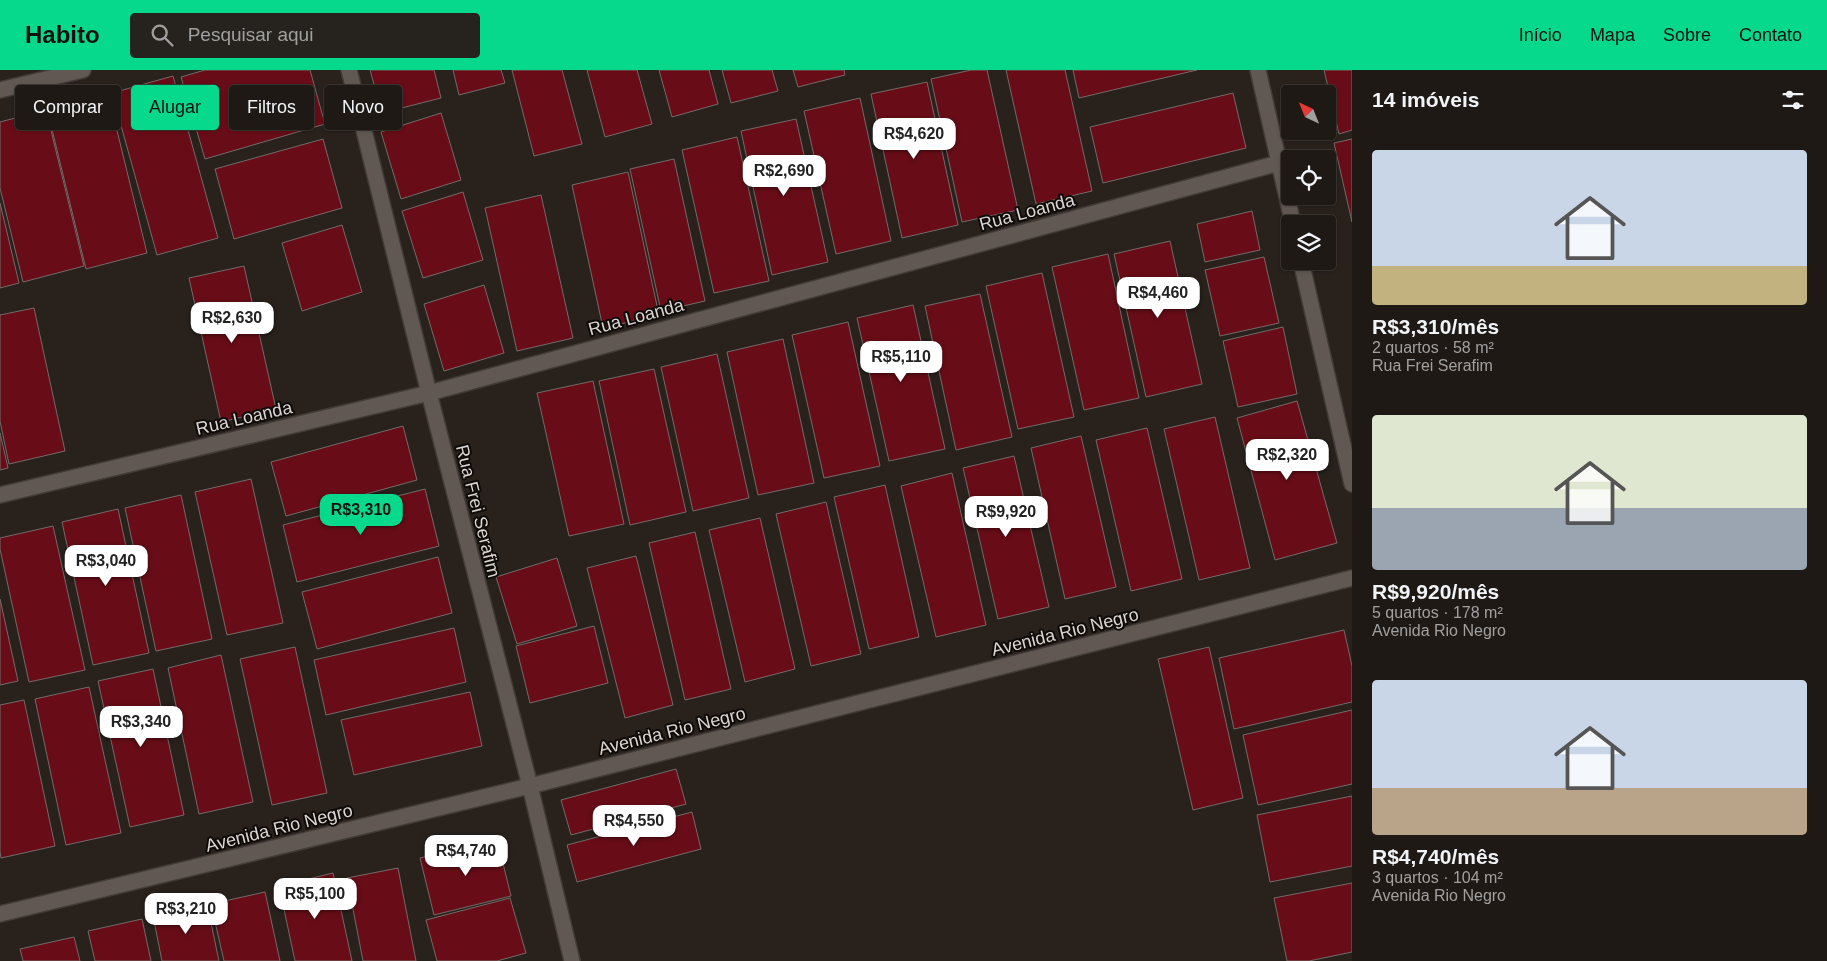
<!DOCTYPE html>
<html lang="pt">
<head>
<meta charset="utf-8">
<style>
  :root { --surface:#1e1915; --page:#26221e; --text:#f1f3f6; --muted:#a1a0a0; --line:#3c3834; --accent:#06d98b }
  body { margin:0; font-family:Helvetica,sans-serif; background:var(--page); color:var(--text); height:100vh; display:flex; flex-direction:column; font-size:19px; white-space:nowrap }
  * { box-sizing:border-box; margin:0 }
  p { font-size:16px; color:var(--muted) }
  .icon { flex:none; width:28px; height:28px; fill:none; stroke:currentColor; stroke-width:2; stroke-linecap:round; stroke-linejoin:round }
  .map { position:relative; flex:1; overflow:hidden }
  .drawer { display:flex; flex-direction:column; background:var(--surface); width:475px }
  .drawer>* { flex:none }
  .banner { position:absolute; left:15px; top:15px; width:475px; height:45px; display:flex; gap:10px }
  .needle { width:32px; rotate:317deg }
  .buttons { position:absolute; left:1281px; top:15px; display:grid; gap:10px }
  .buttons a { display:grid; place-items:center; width:55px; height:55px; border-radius:5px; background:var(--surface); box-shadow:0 1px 4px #0004,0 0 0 1px var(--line); font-size:25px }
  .price { position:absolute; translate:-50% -42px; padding:0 11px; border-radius:10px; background:#fff; color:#222; font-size:16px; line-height:32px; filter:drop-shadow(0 1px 2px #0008) }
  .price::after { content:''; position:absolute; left:50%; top:30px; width:15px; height:11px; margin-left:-8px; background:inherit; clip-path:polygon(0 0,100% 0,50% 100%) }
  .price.current { background:var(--accent); color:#111 }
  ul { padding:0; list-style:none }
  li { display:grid; align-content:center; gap:10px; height:265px; padding:0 20px }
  li span { display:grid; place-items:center; height:155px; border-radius:5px; color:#555 }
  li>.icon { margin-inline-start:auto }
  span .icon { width:90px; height:90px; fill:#fffc; stroke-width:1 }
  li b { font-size:21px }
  h2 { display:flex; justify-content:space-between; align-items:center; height:60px; padding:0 20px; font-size:21px }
  .chip { padding:0 18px; border-radius:5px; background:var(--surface); box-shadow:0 1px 4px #0004,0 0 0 1px var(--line); font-size:18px; line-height:45px }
  .chip.current { background:var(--accent); color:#111 }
  header { display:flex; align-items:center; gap:30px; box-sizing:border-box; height:70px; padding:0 25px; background:var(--accent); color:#111 }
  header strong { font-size:24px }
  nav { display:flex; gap:28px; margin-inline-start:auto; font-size:18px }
  .search { width:350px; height:45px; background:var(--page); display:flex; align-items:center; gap:12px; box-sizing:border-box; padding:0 18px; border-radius:5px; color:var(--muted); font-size:19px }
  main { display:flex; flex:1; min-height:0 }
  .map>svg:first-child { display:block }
</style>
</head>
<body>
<header>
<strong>Habito</strong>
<div class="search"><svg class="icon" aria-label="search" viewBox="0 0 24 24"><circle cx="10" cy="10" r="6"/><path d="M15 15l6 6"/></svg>Pesquisar aqui</div>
<nav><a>Início</a><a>Mapa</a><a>Sobre</a><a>Contato</a></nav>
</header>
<main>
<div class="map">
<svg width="1352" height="891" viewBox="0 0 1352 891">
  <rect width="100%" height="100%" fill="#28211c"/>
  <!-- building -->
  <path fill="#680d17" stroke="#756a69" d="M 205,0 L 310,0 L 325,54 L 205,89 L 181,7 Z
    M 370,0 L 434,0 L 441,28 L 382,43 Z
    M 453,0 L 501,0 L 505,13 L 459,25 Z
    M 512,0 L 562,0 L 582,74 L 534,86 Z
    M 587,0 L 637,0 L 652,54 L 605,67 Z
    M 659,0 L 709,0 L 718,34 L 672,47 Z
    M 722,0 L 772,0 L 778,21 L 731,33 Z
    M 793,0 L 844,0 L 845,5 L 798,17 Z
    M 971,0 L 987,0 L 1018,140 L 962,152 L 931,9 Z
    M 1006,0 L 1065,0 L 1092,121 L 1036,134 Z
    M 1073,0 L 1197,0 L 1079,28 Z
    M 1324,0 L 1352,0 L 1352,60 L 1339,64 Z
    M 173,6 L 218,168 L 157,185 L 112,23 Z
    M 927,12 L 958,155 L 902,168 L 871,24 Z
    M 1233,23 L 1246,78 L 1103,113 L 1090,57 Z
    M 109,28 L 147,183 L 86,199 L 48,43 Z
    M 860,28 L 891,171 L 836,184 L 804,41 Z
    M 46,40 L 84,196 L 23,212 L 0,118 L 0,52 Z
    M 441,43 L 461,110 L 401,129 L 381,62 Z
    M 796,49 L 828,192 L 772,205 L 741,61 Z
    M 737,67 L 769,211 L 714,223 L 682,80 Z
    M 323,69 L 342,138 L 234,169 L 215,99 Z
    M 1352,69 L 1352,152 L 1334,73 Z
    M 674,89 L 705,231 L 661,241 L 630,99 Z
    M 628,102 L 659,245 L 603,258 L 572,115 Z
    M 463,122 L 483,190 L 423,208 L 402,141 Z
    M 541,125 L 573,268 L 517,281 L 485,138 Z
    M 0,133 L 19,213 L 0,218 Z
    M 1252,141 L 1260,180 L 1205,192 L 1197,154 Z
    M 342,155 L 362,222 L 302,241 L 282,173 Z
    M 1170,171 L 1202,314 L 1146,327 L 1114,184 Z
    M 1108,184 L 1139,328 L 1084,340 L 1052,197 Z
    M 1264,187 L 1279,253 L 1220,266 L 1205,200 Z
    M 244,196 L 276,339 L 221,352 L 189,208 Z
    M 1042,203 L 1074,347 L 1018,359 L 986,216 Z
    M 484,215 L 504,283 L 444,301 L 424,234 Z
    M 980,224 L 1012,367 L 956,380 L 925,236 Z
    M 913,235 L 945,379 L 889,391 L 857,248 Z
    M 34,238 L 65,381 L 9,394 L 0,351 L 0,245 Z
    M 848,252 L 880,396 L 824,408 L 792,265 Z
    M 1283,257 L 1297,324 L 1238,337 L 1223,271 Z
    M 783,269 L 814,413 L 758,425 L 727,282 Z
    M 717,284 L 749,428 L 693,441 L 661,297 Z
    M 654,299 L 686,442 L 630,455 L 599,311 Z
    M 593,311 L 624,454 L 569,466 L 537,323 Z
    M 1297,331 L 1337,473 L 1275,490 L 1237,348 Z
    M 1215,347 L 1250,498 L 1199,510 L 1164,359 Z
    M 403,356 L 417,410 L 286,446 L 271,392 Z
    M 1147,358 L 1182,509 L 1131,521 L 1096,370 Z
    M 0,363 L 8,398 L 0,400 Z
    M 1081,366 L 1116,517 L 1065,529 L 1031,378 Z
    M 1014,386 L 1049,537 L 998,549 L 963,398 Z
    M 952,403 L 986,555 L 936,567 L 901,416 Z
    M 251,409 L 283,553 L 227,565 L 195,422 Z
    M 885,415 L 919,567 L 869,579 L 834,427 Z
    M 425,419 L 439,476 L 297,512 L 283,455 Z
    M 181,425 L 212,569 L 156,581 L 125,438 Z
    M 826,432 L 861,584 L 811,596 L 776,444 Z
    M 118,439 L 149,583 L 93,595 L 62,452 Z
    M 760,448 L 795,599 L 745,612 L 709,460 Z
    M 53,456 L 85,600 L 29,612 L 0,479 L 0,468 Z
    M 695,462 L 731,619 L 685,630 L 649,473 Z
    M 636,486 L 673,635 L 625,648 L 587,498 Z
    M 438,487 L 452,543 L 317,579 L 302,522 Z
    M 557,488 L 577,556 L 517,574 L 496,507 Z
    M 0,529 L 18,611 L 0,615 Z
    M 594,556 L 608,613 L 530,633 L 516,576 Z
    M 454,558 L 466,612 L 326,645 L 314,590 Z
    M 1344,560 L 1352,596 L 1352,632 L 1234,659 L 1219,588 Z
    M 295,577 L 327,723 L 272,735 L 240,589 Z
    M 1209,577 L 1243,728 L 1193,740 L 1158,589 Z
    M 221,585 L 253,732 L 199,744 L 168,598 Z
    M 153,599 L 184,745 L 130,757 L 98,611 Z
    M 89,617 L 121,763 L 66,775 L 35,629 Z
    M 470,622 L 482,676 L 354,705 L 341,650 Z
    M 24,630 L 55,776 L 1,788 L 0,781 L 0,635 Z
    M 1352,640 L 1352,714 L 1258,735 L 1243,665 Z
    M 676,699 L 686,734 L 571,765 L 561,730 Z
    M 1352,726 L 1352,796 L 1270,812 L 1257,745 Z
    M 692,742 L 701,779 L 577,812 L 567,775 Z
    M 497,769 L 511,826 L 434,845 L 420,788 Z
    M 398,798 L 416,891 L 363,891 L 347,808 Z
    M 333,803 L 352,891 L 295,891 L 279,816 Z
    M 1352,813 L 1352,882 L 1309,891 L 1287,891 L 1274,828 Z
    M 265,822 L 280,891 L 224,891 L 211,834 Z
    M 510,828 L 526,883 L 497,891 L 437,891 L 426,850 Z
    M 207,834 L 219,891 L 162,891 L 153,846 Z
    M 142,849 L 151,891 L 95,891 L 88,861 Z
    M 74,867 L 80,891 L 23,891 L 20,879 Z"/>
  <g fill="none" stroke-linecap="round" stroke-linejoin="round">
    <defs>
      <path id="minor" d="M 349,0 L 429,323 L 530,716 L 572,891
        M 1258,0 L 1293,154
        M 0,20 L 83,0
        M 1301,191 L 1352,414
        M 0,425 L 429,323 L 1279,93
        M 0,844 L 530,716 L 1352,508"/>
    </defs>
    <!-- minor casing -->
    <use href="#minor" stroke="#413b38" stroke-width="18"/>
    <!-- minor -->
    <use href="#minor" stroke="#615853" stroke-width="15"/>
  </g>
  <g text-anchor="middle" stroke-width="4" stroke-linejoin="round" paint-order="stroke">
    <!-- street labels -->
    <g font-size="18" fill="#dbd6d3" stroke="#0e0b09">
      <text transform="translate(1027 142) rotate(-15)" y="6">Rua Loanda</text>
      <text transform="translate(636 247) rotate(-15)" y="6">Rua Loanda</text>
      <text transform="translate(244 348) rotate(-13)" y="6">Rua Loanda</text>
      <text transform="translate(478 441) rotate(76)" y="6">Rua Frei Serafim</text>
      <text transform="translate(1065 562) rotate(-14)" y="6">Avenida Rio Negro</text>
      <text transform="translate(672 661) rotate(-14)" y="6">Avenida Rio Negro</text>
      <text transform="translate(279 758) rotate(-14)" y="6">Avenida Rio Negro</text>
    </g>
  </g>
</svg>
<div class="buttons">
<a><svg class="needle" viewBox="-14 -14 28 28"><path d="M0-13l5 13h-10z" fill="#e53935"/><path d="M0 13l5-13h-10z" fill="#a1a0a0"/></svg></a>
<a><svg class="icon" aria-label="locate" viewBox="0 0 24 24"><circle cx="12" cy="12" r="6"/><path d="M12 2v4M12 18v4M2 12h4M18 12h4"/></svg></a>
<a><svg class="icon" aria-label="layers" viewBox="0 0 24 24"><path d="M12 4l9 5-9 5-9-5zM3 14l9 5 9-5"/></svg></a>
</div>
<b class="price" style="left:914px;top:90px">R$4,620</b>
<b class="price" style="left:784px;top:127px">R$2,690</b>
<b class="price" style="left:1158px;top:249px">R$4,460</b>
<b class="price" style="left:232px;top:274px">R$2,630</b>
<b class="price" style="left:901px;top:313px">R$5,110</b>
<b class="price" style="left:1287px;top:411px">R$2,320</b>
<b class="price current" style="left:361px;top:466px">R$3,310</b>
<b class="price" style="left:1006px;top:468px">R$9,920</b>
<b class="price" style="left:106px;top:517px">R$3,040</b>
<b class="price" style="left:141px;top:678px">R$3,340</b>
<b class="price" style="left:634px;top:777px">R$4,550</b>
<b class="price" style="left:466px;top:807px">R$4,740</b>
<b class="price" style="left:315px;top:850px">R$5,100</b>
<b class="price" style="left:186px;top:865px">R$3,210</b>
<div class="banner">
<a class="chip">Comprar</a>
<a class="chip current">Alugar</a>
<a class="chip">Filtros</a>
<a class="chip">Novo</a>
</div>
</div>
<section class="drawer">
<h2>14 imóveis<svg class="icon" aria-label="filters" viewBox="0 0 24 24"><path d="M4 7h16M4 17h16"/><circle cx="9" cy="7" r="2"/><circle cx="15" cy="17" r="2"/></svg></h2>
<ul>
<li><span style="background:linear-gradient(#c9d6e8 75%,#c2b280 0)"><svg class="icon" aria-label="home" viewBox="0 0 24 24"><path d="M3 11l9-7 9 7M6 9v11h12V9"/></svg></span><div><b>R$3,310/mês</b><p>2 quartos · 58 m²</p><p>Rua Frei Serafim</p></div></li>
<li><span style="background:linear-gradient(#dfe7d0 60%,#9aa5b1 0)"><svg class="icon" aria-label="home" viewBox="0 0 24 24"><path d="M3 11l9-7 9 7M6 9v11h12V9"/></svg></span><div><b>R$9,920/mês</b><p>5 quartos · 178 m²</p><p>Avenida Rio Negro</p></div></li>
<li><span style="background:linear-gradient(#c9d6e8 70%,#b9a48a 0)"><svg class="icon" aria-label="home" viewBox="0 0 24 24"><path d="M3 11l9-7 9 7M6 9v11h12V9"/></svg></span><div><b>R$4,740/mês</b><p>3 quartos · 104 m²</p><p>Avenida Rio Negro</p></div></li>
</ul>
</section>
</main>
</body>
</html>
